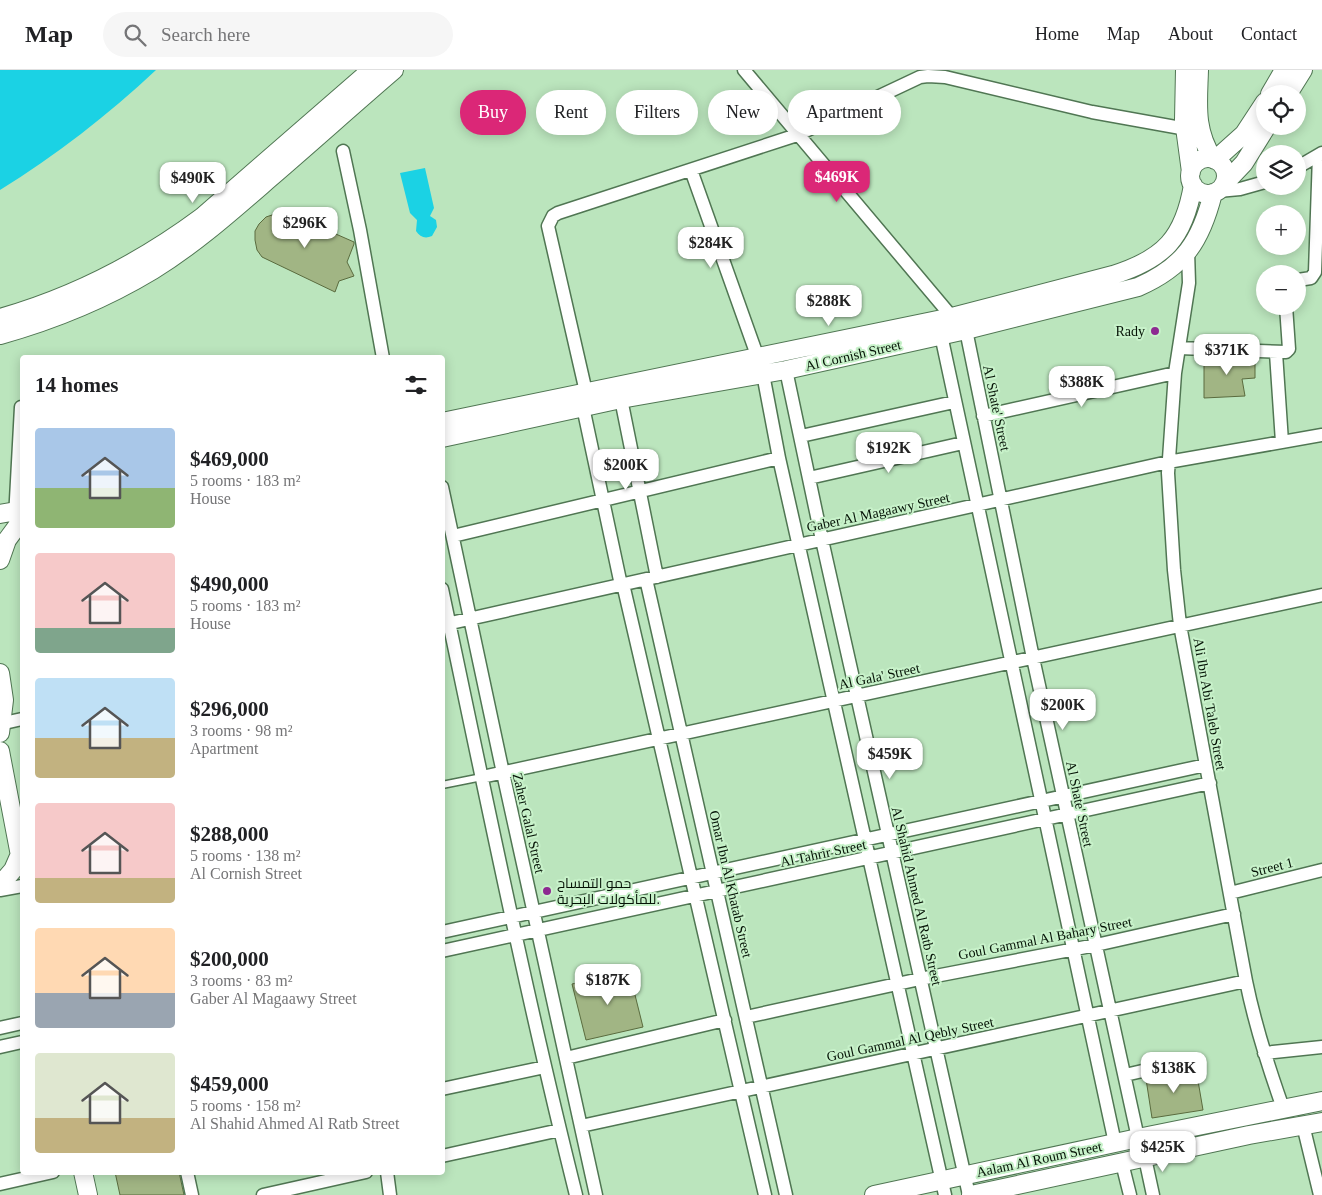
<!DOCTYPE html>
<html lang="en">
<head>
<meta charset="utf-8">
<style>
  :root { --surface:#fff; --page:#f6f6f6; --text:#202124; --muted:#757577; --line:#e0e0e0; --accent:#db2777 }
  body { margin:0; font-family:"Times New Roman",Cairo,serif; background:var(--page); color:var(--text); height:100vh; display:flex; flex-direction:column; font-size:19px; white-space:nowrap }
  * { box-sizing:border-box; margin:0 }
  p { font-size:16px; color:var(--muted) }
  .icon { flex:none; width:28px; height:28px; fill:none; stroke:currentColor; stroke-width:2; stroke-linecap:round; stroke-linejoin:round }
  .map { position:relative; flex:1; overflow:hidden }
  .drawer { position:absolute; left:20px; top:285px; width:425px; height:820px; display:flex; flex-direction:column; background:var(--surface); border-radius:5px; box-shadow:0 2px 12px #0003 }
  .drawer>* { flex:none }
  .top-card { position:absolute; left:460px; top:20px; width:475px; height:45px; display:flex; gap:10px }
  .tools { position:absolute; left:1256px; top:15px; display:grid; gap:10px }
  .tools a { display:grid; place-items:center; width:50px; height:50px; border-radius:50%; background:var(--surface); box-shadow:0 2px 12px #0003; font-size:25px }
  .price { position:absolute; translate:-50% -42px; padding:0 11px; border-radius:10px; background:#fff; color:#222; font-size:16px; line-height:32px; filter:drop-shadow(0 1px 2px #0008) }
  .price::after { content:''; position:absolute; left:50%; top:30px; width:15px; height:11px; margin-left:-8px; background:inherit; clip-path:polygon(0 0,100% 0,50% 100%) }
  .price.on { background:var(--accent); color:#fff }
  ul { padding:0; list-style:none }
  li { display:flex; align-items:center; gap:15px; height:125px; padding:0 15px }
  li span { display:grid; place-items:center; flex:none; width:140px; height:100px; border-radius:5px; color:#555 }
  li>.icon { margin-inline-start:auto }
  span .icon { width:60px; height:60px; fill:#fffc; stroke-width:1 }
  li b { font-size:21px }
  h2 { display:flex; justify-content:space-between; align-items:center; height:60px; padding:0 15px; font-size:21px }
  .chip { padding:0 18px; border-radius:22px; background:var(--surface); box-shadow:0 2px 12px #0003; font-size:18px; line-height:45px }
  .chip.on { background:var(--accent); color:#fff }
  header { display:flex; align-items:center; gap:30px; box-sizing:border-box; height:70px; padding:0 25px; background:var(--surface); border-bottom:1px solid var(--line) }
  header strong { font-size:24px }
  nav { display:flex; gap:28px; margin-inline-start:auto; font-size:18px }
  .search { width:350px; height:45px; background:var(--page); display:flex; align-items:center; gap:12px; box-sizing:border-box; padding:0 18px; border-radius:28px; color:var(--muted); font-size:19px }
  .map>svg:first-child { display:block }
</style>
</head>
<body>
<header>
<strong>Map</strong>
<div class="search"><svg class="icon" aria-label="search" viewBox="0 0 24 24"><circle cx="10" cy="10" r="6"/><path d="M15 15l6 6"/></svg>Search here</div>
<nav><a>Home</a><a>Map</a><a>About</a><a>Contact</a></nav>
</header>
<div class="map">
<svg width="1322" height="1125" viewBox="0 0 1322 1125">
  <rect width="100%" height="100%" fill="#bbe5bd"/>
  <!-- water -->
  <path fill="#1bd2e4" d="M 0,0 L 156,0 C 108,45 55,86 0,120 Z
    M 425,98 L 434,138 L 430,146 L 436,150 L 437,157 L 432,166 C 425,169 420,167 416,161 L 417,150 L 410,143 L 400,103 Z"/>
  <!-- building -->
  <path fill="#a1b584" stroke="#5a6b3e" d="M 281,142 L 288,143 L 354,172 L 354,174 L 347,192 L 354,206 L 339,211 L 335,222 L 262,187 L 257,180 L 255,170 L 255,161 L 259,154 L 266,147 Z
    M 1204,287 L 1255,289 L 1255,308 L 1242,309 L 1245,326 L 1204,328 Z
    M 629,901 L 643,957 L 586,970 L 572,914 Z
    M 1196,999 L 1203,1040 L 1152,1048 L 1146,1009 Z
    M 115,1102 L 179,1102 L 184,1125 L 120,1125 Z"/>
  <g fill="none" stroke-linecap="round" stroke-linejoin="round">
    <defs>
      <path id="lane" d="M 442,715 L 482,707"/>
      <path id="street" d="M 744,0 L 952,247
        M 343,81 L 360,160 L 383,288
        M 1298,97 L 1322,83
        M 691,100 L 758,288
        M 1218,121 L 1240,119 L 1265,112
        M 1188,181 L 1189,213 L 1175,303 L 1168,403 L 1174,500 L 1180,555 L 1246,911 C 1255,955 1268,996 1283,1038
        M 1298,210 L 1311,208 L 1315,202 L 1319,85
        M 966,260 L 1033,588 L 1138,1068
        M 941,265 L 1115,1073
        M 1179,278 L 1286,282 L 1289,279 L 1286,236
        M 1276,283 L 1282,372
        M 786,300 L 822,470 L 969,1125
        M 763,304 L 779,388 L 945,1125
        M 586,322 L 548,156 L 553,146 L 558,143 L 797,65 L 920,7 L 928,6 L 945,7 L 1092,42 L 1192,60
        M 621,329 L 657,507
        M 583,337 L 621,515
        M 983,346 L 1175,303
        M 801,366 L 954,332
        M 809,408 L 963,373
        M 442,417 L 503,703 L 596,1125
        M 15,448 L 21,337
        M 453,466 L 779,388
        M 646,509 L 786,1125
        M 623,514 L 765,1125
        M 442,519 C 485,722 526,925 576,1125
        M 442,555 L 1168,392 L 1322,365
        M 0,654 L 22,649
        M 482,707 L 1322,525
        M 0,820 L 22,816
        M 1230,823 L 1322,800
        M 442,862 L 1206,695
        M 442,881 L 1210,713
        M 746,947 L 920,909 L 1096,875 L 1234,844
        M 0,958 L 22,953
        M 0,977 L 22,972
        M 1264,983 L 1322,977
        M 566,988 L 725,950
        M 1125,1005 L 1186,991
        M 442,1019 L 545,997
        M 1303,1055 L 1320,1125
        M 581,1056 L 1246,911
        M 442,1086 L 560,1060
        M 1145,1088 L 1153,1125
        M 1122,1093 L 1130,1125
        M 187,1102 L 192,1125
        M 387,1102 L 390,1125
        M 0,1114 L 53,1102
        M 263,1125 L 366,1102"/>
      <path id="secondary" d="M 1185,0 L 1184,50 L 1191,102
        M 1199,0 C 1198,34 1194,59 1213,89
        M 1270,24 L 1284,0
        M 1288,24 L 1303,0
        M1190 106a18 18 0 1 1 36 0a18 18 0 1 1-36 0Z
        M 1215,90 L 1244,64 L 1265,32
        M 1225,113 L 1244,93 L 1267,56
        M 0,248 C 74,227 140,193 202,147 L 371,0
        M 0,265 C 54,250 105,229 153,200 C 195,174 231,142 269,109 C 311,73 352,36 394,0
        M 442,352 L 952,247 L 1113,205 C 1164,189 1184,168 1193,115
        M 442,368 L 621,329 L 786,300 L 966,260 L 1138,217 C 1184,197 1201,171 1213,123
        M 0,444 L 22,440
        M 0,490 L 7,470 L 18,455
        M 0,603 L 4,630 L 0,663
        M 0,681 L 22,796
        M 0,815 L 13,800 L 20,784
        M 83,1102 L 88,1125
        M 874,1125 L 1138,1068 L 1322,1031
        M 971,1125 L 1249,1065 L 1322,1052"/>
    </defs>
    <!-- lane casing -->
    <use href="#lane" stroke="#507653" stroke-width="9"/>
    <!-- street casing -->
    <use href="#street" stroke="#507653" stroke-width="15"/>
    <!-- secondary casing -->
    <use href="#secondary" stroke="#507653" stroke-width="20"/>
    <!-- lane -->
    <use href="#lane" stroke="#fff" stroke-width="6"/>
    <!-- street -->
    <use href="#street" stroke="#fff" stroke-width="12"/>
    <!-- secondary -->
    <use href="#secondary" stroke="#fff" stroke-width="18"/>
  </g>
  <!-- markers -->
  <g fill="#8d2991" stroke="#c8f2ca" stroke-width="2">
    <circle cx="1155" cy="261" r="5"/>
    <circle cx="547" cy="821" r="5"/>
  </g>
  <g text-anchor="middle" stroke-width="4" stroke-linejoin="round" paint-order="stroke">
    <!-- poi labels -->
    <g font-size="14" fill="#051306" stroke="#c8f2ca" text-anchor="end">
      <text x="1145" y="266">Rady</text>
      <text x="557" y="818" text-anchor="start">حمو التمساح<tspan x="557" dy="16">للمأكولات البحرية.</tspan></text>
    </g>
    <!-- street labels -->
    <g font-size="14" fill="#051306" stroke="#c8f2ca">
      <text transform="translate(853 285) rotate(-13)" y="5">Al Cornish Street</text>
      <text transform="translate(997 338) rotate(78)" y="5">Al Shate' Street</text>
      <text transform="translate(878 442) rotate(-12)" y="5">Gaber Al Magaawy Street</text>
      <text transform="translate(879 606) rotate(-12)" y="5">Al Gala' Street</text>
      <text transform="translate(1210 634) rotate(80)" y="5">Ali Ibn Abi Taleb Street</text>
      <text transform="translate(1080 734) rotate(78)" y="5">Al Shate' Street</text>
      <text transform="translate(529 753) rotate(77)" y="5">Zaher Galal Street</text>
      <text transform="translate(823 783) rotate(-12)" y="5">Al Tahrir Street</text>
      <text transform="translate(1272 797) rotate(-14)" y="5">Street 1</text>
      <text transform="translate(731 814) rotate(77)" y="5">Omar Ibn Al Khatab Street</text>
      <text transform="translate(917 826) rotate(77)" y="5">Al Shahid Ahmed Al Ratb Street</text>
      <text transform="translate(1045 868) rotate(-11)" y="5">Goul Gammal Al Bahary Street</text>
      <text transform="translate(910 969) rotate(-12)" y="5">Goul Gammal Al Qebly Street</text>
      <text transform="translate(1039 1089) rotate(-12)" y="5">Aalam Al Roum Street</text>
    </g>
  </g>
</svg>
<div class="tools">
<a><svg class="icon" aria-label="locate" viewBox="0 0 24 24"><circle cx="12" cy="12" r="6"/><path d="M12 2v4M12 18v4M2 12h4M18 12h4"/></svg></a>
<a><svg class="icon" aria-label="layers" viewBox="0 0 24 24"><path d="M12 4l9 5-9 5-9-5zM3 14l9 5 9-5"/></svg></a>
<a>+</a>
<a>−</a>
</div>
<b class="price on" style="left:837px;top:133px">$469K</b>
<b class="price" style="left:193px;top:134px">$490K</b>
<b class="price" style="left:305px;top:179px">$296K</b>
<b class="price" style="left:711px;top:199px">$284K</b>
<b class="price" style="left:829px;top:257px">$288K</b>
<b class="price" style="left:1227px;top:306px">$371K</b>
<b class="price" style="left:1082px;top:338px">$388K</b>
<b class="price" style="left:889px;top:404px">$192K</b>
<b class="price" style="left:626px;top:421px">$200K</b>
<b class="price" style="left:1063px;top:661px">$200K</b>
<b class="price" style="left:890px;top:710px">$459K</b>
<b class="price" style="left:608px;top:936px">$187K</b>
<b class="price" style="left:1174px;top:1024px">$138K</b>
<b class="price" style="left:1163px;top:1103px">$425K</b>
<div class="top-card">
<a class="chip on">Buy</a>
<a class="chip">Rent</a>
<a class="chip">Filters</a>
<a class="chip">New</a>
<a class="chip">Apartment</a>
</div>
<section class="drawer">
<h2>14 homes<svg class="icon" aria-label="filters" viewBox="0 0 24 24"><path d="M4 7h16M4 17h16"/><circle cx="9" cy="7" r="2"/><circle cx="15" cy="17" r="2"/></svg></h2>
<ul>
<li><span style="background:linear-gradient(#a9c7e8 60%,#8fb573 0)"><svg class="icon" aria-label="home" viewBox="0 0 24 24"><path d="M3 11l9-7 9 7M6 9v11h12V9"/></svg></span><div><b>$469,000</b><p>5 rooms · 183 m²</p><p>House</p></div></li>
<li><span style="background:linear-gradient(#f6c9c9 75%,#7fa58c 0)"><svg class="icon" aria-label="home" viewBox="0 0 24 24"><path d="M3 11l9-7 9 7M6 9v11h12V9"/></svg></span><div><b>$490,000</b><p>5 rooms · 183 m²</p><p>House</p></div></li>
<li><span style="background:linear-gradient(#bfe0f5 60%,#c2b280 0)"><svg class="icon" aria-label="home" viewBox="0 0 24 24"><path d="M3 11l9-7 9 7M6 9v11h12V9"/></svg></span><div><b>$296,000</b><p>3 rooms · 98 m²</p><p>Apartment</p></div></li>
<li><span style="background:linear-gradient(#f6c9c9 75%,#c2b280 0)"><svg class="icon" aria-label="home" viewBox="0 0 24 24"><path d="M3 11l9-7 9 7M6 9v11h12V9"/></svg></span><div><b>$288,000</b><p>5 rooms · 138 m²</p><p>Al Cornish Street</p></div></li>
<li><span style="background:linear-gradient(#ffd9b3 65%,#9aa5b1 0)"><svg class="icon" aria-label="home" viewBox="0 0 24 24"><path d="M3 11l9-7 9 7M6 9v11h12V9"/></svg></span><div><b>$200,000</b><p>3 rooms · 83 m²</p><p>Gaber Al Magaawy Street</p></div></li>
<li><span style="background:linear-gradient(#dfe7d0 65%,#c2b280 0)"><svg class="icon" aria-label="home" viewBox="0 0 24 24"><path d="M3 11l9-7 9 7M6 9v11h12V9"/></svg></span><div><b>$459,000</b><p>5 rooms · 158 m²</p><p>Al Shahid Ahmed Al Ratb Street</p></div></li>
</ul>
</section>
</div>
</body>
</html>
